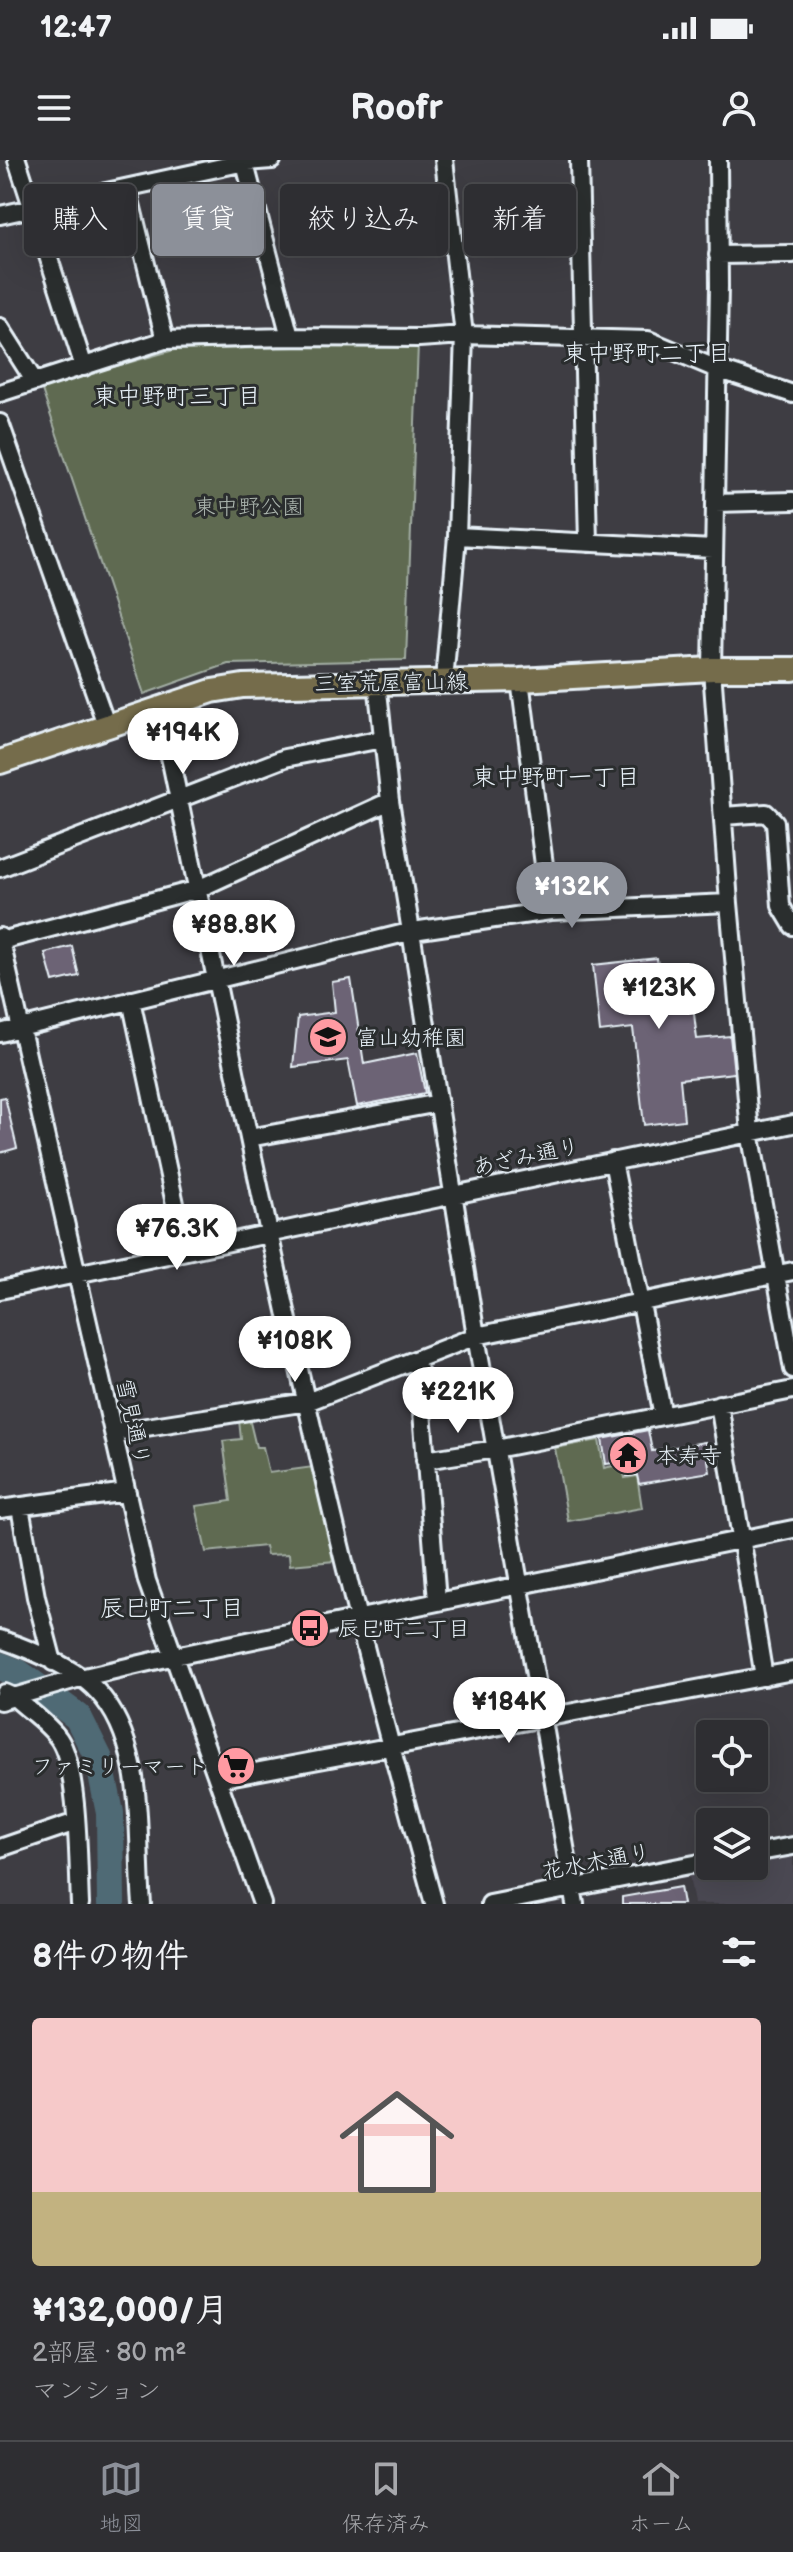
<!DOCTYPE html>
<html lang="ja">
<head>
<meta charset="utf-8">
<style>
  :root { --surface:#2e2e32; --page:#36363a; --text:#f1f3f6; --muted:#a7a8ac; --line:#494a4d; --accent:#8c9099 }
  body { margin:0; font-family:"Balsamiq Sans","Klee One",sans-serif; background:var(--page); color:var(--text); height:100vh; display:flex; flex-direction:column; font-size:30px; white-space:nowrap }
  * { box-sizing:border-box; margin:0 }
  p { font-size:26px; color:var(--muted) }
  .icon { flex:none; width:44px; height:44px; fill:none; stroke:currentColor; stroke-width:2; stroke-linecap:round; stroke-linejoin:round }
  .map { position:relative; height:1744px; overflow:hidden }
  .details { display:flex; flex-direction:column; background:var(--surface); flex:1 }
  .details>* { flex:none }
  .banner { position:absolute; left:24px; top:24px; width:746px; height:72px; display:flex; gap:16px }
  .controls { position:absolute; left:696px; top:1560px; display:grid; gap:16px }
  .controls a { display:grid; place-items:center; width:72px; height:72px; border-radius:8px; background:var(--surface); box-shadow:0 8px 32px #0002,0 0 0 2px var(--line); font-size:40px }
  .price { position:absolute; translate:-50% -68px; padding:0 18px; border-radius:28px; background:#fff; color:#222; font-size:26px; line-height:52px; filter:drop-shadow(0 2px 4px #0008) }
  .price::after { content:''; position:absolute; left:50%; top:48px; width:24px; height:18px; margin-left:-12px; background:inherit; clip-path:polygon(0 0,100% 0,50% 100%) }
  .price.on { background:var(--accent); color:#fff }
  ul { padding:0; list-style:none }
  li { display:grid; align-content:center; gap:16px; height:424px; padding:0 32px }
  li+li { border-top:2px solid var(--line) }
  li span { display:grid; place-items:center; height:248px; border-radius:8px; color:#555 }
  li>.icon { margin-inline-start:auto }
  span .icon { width:144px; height:144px; fill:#fffc; stroke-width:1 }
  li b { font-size:34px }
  h2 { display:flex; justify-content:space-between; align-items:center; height:96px; padding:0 32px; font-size:34px }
  .pill { padding:0 28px; border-radius:8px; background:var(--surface); box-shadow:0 8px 32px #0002,0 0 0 2px var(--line); font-size:28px; line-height:72px }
  .pill.on { background:var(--accent); color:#fff }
  .status { display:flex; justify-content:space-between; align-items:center; height:56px; padding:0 40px; background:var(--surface); direction:ltr }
  .status svg { height:22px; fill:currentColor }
  header { display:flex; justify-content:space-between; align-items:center; height:104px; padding:0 32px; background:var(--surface); font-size:36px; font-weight:700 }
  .tab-bar { display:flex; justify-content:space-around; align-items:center; height:112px; border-top:2px solid var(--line); background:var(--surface); font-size:22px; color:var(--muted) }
  .tab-bar a { display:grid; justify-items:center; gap:4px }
  .tab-bar .on { color:var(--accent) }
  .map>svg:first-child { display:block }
</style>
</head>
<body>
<div class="status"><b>12:47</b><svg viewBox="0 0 49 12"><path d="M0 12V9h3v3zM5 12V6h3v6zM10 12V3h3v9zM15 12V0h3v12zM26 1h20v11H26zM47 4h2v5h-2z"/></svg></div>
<header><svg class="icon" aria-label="menu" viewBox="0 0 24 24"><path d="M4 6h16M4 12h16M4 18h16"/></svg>Roofr<svg class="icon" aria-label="person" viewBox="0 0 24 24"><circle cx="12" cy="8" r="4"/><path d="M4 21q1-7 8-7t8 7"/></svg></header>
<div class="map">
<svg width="793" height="1744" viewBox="0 0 793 1744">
  <rect width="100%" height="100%" fill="#3e3d43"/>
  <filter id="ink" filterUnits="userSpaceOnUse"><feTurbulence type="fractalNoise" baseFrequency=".0125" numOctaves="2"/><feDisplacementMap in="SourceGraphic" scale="16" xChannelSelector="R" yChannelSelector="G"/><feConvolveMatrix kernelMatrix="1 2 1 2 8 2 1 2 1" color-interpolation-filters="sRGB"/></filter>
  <g filter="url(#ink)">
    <!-- built -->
    <path fill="#4c4852" d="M 793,1686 L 793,1744 L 694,1744 L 687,1705 L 754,1706 L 754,1693 Z"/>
    <!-- green -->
    <path fill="#5e6a51" stroke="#a3aea4" stroke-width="2" d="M 418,184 L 406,500 L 228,504 L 144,534 L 41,227 L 174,190 Z
      M 249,1258 L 256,1287 L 263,1287 L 269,1313 L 313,1307 L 335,1401 L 290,1405 L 289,1394 L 267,1395 L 265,1386 L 206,1392 L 196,1346 L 231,1341 L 223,1281 L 241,1279 L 239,1260 Z
      M 599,1280 L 604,1308 L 622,1304 L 625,1318 L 637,1316 L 642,1348 L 568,1361 L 555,1288 Z"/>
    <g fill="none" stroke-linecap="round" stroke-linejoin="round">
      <!-- river -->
      <path stroke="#506a75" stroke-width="28" d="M 0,1506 L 18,1513 L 78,1557 L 99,1599 L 110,1653 L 111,1744"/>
    </g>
    <!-- building -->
    <path fill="#6c6374" stroke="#e8f1f8" stroke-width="2" d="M 72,786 L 79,816 L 53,822 L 45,793 Z
      M 657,798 L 658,807 L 688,803 L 697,879 L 730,876 L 734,913 L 680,919 L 684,960 L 644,965 L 633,868 L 600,872 L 593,805 Z
      M 351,819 L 364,904 L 417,893 L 425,933 L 357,946 L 348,900 L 293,907 L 298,857 L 335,852 L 332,822 Z
      M 5,937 L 17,988 L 0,993 L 0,938 Z
      M 648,1270 L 652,1291 L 705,1282 L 710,1312 L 639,1324 L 637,1315 L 627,1316 L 625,1301 L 606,1304 L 602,1279 Z
      M 680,1727 L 683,1744 L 622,1744 L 622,1737 Z"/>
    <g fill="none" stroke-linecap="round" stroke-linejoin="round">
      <defs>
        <path id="minor" d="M 17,0 L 84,207
          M 244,0 L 290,177
          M 579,0 L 588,383
          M 718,0 L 719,126 L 712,509 L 729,743 L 750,972 L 793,1209
          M 127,28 L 165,180
          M 0,55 L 245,2 L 272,0
          M 718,95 L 793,94
          M 0,167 L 35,222
          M 0,233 L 165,180 L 290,177 L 419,178 L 464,175 L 648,180 L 717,209 L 793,234
          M 0,263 L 107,567
          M 715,343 L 793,341
          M 457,376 L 713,389
          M 520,520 L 550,751
          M 444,521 L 457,376 L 464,175 L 444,0
          M 377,522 L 390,641 L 476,1176 L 575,1744
          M 160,549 C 224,853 282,1157 358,1458 C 381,1554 408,1649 434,1744
          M 723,656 L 766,653 L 775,662 L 781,746 L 793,766
          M 0,708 L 285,598 L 382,579
          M 0,777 L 147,1421 L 262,1744
          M 1,781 L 198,729 L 390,641
          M 131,840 L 185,1090
          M 0,873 L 413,771 L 550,751 L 729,743
          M 249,978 L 439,943
          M 613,1001 L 663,1256
          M 0,1130 L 793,964
          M 418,1201 L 437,1441
          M 719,1244 L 764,1517
          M 114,1272 L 307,1242 L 476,1176 L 793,1111
          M 425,1300 L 496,1289 L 793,1230
          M 20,1347 L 36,1437 L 53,1502
          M 0,1349 L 127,1332
          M 0,1479 C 29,1489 76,1508 97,1531 C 147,1583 136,1677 142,1744
          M 5,1533 L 14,1537 C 28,1550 48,1563 59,1579 C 79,1609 78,1706 80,1744
          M 0,1541 L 80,1518 L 175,1496 L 793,1369
          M 218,1619 L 793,1511
          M 0,1688 L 76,1662
          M 754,1693 L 793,1686
          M 490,1744 L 710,1701"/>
        <path id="major" d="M 0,602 L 212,531 L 243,526 L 520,520 L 712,509 L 793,509"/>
      </defs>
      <!-- minor casing -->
      <use href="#minor" stroke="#e8f1f8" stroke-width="22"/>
      <!-- major casing -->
      <use href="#major" stroke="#e8f1f8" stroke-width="28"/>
      <!-- minor -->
      <use href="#minor" stroke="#2a2d2e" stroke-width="16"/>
      <!-- major -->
      <use href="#major" stroke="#746c4b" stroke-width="22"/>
    </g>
  </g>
  <!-- icons -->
  <defs>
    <symbol id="school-disc" viewBox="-11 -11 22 22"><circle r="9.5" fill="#ff9aa2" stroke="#2a2d2e"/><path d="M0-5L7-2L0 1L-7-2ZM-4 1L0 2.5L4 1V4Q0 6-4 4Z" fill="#111"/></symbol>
    <symbol id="temple-disc" viewBox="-11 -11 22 22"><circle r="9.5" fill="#ff9aa2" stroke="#2a2d2e"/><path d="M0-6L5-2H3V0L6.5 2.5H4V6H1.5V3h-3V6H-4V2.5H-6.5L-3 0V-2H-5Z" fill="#111"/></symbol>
    <symbol id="bus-disc" viewBox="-11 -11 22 22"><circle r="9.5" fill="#ff9aa2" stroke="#2a2d2e"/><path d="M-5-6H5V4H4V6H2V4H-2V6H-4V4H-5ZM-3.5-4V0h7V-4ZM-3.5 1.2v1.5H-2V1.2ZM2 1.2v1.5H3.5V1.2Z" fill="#111"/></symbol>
    <symbol id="supermarket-disc" viewBox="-11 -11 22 22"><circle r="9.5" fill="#ff9aa2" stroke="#2a2d2e"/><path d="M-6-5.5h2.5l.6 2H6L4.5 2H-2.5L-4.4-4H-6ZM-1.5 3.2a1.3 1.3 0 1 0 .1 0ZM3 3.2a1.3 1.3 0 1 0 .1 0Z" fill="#111"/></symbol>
  </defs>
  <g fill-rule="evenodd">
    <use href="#school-disc" x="306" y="855" width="44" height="44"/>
    <use href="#temple-disc" x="606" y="1273" width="44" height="44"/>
    <use href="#bus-disc" x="288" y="1446" width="44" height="44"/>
    <use href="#supermarket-disc" x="214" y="1584" width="44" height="44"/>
  </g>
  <g text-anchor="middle" stroke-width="6" stroke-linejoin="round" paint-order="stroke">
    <!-- park labels -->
    <g font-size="22" fill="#aab4ad" stroke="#2a2d2e">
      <text x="249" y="354">東中野公園</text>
    </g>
    <!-- street labels -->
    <g font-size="22" fill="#e8f1f8" stroke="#2a2d2e">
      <text transform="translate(391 522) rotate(-1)" y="8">三室荒屋富山線</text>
      <text transform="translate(526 996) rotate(-12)" y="8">あざみ通り</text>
      <text transform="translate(134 1262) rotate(78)" y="8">雪見通り</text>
      <text transform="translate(596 1701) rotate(-11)" y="8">花水木通り</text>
    </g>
    <!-- poi labels -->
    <g font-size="22" fill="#e8f1f8" stroke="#2a2d2e" text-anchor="start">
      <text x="356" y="885">富山幼稚園</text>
      <text x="656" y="1303">本寿寺</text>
      <text x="338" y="1476">辰巳町二丁目</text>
      <text x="208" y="1614" text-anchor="end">ファミリーマート</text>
    </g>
    <!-- neighbourhood labels -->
    <g font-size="24" fill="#e8f1f8" stroke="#2a2d2e">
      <text x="647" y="201">東中野町二丁目</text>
      <text x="177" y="244">東中野町三丁目</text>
      <text x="556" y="625">東中野町一丁目</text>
      <text x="172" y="1456">辰巳町二丁目</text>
    </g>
  </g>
</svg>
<div class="controls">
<a><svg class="icon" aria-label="locate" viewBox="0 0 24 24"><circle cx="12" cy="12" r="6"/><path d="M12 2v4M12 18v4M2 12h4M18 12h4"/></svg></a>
<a><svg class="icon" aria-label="layers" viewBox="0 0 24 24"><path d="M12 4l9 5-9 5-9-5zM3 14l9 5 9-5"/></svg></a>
</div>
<b class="price" style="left:183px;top:616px">¥194K</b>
<b class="price on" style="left:572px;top:770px">¥132K</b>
<b class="price" style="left:234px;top:808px">¥88.8K</b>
<b class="price" style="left:659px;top:871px">¥123K</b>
<b class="price" style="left:177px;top:1112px">¥76.3K</b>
<b class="price" style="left:295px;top:1224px">¥108K</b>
<b class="price" style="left:458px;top:1275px">¥221K</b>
<b class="price" style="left:509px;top:1585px">¥184K</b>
<div class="banner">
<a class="pill">購入</a>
<a class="pill on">賃貸</a>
<a class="pill">絞り込み</a>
<a class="pill">新着</a>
</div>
</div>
<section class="details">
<h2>8件の物件<svg class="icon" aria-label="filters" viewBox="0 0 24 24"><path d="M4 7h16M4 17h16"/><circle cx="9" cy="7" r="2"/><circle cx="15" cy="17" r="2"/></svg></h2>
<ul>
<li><span style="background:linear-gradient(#f6c9c9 70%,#c2b280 0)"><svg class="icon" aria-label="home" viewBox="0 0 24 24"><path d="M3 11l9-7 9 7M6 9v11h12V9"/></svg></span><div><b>¥132,000/月</b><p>2部屋 · 80 m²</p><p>マンション</p></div></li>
</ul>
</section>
<nav class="tab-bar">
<a class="on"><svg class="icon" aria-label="map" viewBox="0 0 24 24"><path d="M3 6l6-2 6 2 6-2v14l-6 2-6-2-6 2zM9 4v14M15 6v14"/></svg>地図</a>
<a><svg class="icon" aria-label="saved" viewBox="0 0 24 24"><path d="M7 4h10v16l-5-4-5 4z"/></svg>保存済み</a>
<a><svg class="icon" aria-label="home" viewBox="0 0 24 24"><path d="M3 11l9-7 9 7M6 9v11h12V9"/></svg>ホーム</a>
</nav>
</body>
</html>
